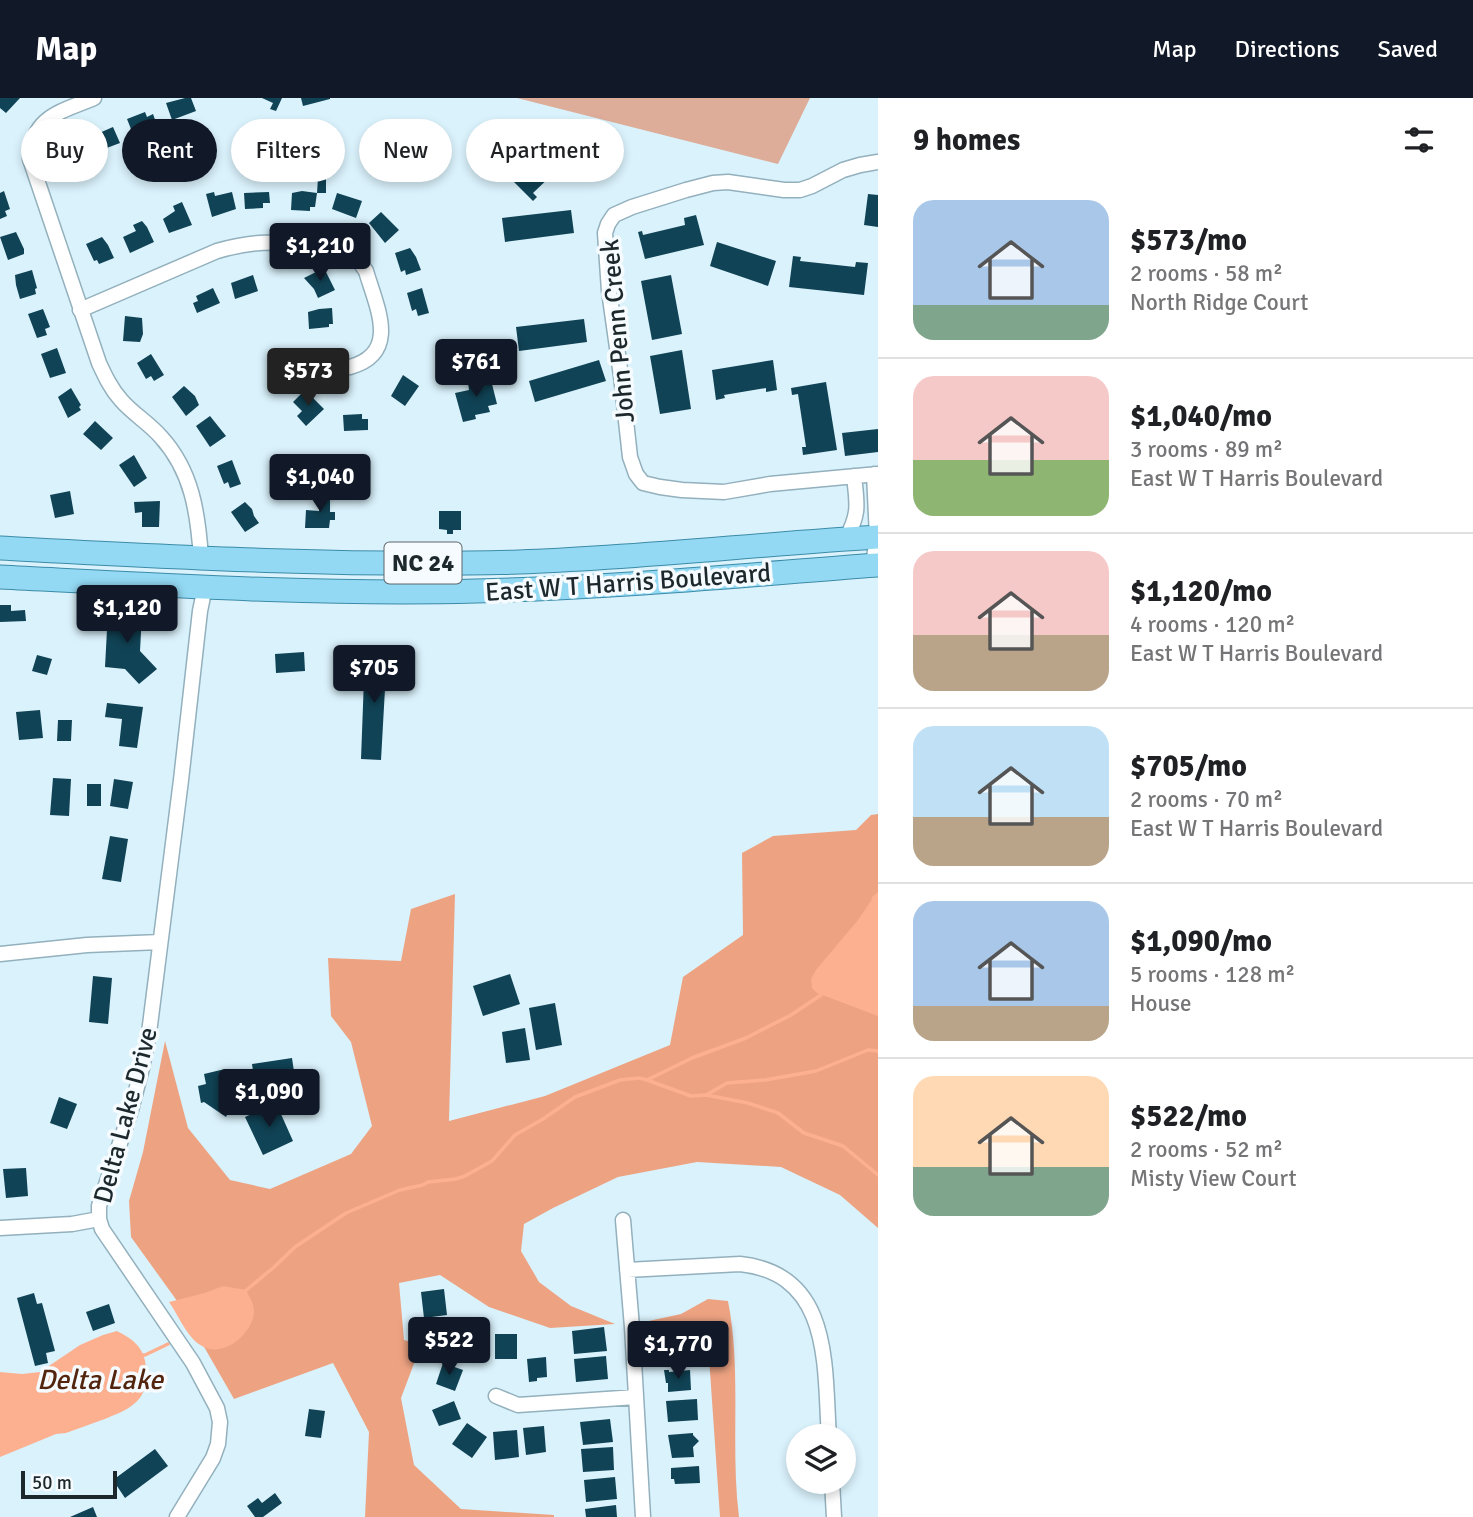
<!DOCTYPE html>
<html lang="en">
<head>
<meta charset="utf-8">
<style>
  :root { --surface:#fff; --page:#f2f2f2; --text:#202124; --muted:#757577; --line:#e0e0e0; --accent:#111827 }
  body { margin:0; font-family:Signika,sans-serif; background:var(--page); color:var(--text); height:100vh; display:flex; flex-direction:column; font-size:26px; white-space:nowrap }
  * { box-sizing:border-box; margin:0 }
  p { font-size:23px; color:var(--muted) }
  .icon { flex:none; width:38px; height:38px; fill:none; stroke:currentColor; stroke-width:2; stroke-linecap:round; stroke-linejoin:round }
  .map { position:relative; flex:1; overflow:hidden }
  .panel { display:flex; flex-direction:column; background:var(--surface); width:595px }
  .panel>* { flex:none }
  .hud { position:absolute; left:21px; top:21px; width:665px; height:63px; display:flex; gap:14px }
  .tools { position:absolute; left:786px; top:1326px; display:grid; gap:14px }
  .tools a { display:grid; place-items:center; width:70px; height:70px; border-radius:50%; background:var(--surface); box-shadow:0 4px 10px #0003; font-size:35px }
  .scale { position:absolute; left:21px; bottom:18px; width:96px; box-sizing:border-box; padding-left:7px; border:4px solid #1d282d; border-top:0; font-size:19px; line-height:24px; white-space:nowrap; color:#1d282d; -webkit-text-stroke:5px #f5fbfe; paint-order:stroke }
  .price { position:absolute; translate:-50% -60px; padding:0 16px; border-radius:7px; background:var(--accent); color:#fff; font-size:23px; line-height:46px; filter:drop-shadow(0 2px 4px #0008) }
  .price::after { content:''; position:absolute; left:50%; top:42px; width:21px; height:16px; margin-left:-10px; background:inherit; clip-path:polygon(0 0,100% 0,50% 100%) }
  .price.active { background:#222; color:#fff }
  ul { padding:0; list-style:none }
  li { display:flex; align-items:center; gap:21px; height:175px; padding:0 35px }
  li+li { border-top:2px solid var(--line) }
  li span { display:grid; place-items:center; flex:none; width:196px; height:140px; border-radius:21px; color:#555 }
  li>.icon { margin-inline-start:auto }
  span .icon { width:84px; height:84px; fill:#fffc; stroke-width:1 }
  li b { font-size:30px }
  h2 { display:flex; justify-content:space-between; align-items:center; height:84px; padding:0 35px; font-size:30px }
  .pill { padding:0 24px; border-radius:32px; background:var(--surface); box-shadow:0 4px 10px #0003; font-size:24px; line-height:63px }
  .pill.active { background:var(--accent); color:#fff }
  header { display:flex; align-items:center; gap:42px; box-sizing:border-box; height:98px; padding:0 35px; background:var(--accent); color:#fff }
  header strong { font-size:33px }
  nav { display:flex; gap:38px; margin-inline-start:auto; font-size:24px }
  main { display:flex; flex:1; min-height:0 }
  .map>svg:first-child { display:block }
</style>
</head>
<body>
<header>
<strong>Map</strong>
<nav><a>Map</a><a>Directions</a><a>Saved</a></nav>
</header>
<main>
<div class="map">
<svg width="878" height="1419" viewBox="0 0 878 1419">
  <rect width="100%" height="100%" fill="#daf2fc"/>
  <!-- green -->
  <path fill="#ddad99" d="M 517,0 L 810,0 L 778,66 Z"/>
  <!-- forest -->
  <path fill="#eda382" d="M 878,716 L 878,1130 L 840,1097 L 781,1069 L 697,1064 L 618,1079 L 553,1110 L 524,1126 L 521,1153 L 539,1184 L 571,1208 L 615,1226 L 550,1230 L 489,1209 L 440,1177 L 399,1185 L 404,1242 L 421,1247 L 401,1300 L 414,1367 L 461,1411 L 554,1417 L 554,1419 L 365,1419 L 369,1334 L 333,1265 L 234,1301 L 180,1207 L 131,1139 L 129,1103 L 143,1054 L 165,943 L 188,1030 L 230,1082 L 270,1091 L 351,1056 L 372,1028 L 351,944 L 331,918 L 328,860 L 401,863 L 411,811 L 455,796 L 449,1023 L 545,998 L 670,947 L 683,879 L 743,837 L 742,755 L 773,738 L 856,732 L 871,717 Z
    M 708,1201 L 728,1203 C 742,1274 730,1347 739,1419 L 720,1419 L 709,1259 L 656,1259 L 646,1251 L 644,1224 L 681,1216 Z"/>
  <!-- water -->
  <path fill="#fcb08f" d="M 878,794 L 878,918 L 817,895 L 812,890 L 811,881 L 816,872 L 858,822 L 871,803 L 872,799 Z
    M 223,1188 L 246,1192 C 249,1199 254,1205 254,1213 C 254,1235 223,1261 202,1248 C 187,1240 179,1218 169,1204 L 205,1195 Z
    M 117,1233 C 134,1242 144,1249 146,1269 C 150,1303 130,1311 102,1322 C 90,1326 78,1331 66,1335 L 56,1336 L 0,1359 L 0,1274 L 22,1276 L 40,1274 L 80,1247 L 103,1237 Z"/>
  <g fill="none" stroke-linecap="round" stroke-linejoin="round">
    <!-- stream -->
    <path stroke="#fcb08f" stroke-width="3.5" d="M 647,982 L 692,960 L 746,940 L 791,917 L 821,897
      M 706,997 L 727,985 L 765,982 L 816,973 L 868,952 L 878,953
      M 244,1194 L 273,1170 L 295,1149 L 346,1115 L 400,1092 L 423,1087 L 428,1084 L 456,1081 L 465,1078 L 492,1063 L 515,1037 L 543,1021 L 575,999 L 620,982 L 639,980 L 647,982 L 691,998 L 706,997 L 748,1005 L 778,1015 L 804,1035 L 843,1048 L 878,1077
      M 141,1257 L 145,1257 L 168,1246"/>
  </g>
  <!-- building -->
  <path fill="#104355" d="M 0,0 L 20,0 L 6,15 L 0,10 Z
    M 185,0 L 191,0 L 196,13 L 172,22 L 166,5 Z
    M 262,0 L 282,0 L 276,13 L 270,11 L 273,5 Z
    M 301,0 L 330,0 L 330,1 L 303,8 Z
    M 145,14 L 147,19 L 153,16 L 157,27 L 133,36 L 127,21 Z
    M 113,29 L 120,45 L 96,54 L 90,39 Z
    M 560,29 L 583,53 L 579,58 L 576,54 L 533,95 L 537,99 L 533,103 L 509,79 Z
    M 69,46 L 81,57 L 74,65 L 79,69 L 68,81 L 56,68 L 60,64 L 56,60 Z
    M 318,80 L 326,81 L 326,95 L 317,95 Z
    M 4,93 L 10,111 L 5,113 L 7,118 L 0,121 L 0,95 Z
    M 302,93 L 317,95 L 315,109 L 310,109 L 310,113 L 291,112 L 292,95 Z
    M 214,94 L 215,98 L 232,94 L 236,111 L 212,119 L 206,96 Z
    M 269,94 L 270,105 L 263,105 L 263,110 L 245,111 L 244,95 Z
    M 337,95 L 362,103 L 356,120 L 332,111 Z
    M 868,96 L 878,97 L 878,129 L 864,127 Z
    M 182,104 L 192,127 L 169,135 L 163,121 L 175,113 L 173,108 Z
    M 571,112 L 574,135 L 505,144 L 502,120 Z
    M 381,114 L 399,132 L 385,145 L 369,125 Z
    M 696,117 L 704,147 L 645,161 L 638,134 L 642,133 L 643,137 L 685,127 L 684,120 Z
    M 142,123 L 147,129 L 154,144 L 130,155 L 123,139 L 136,133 L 133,127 Z
    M 16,134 L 24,151 L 24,156 L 8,162 L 0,139 Z
    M 102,139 L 108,147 L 114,160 L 99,166 L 97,162 L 94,163 L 86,146 Z
    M 717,144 L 776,163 L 768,188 L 710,168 Z
    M 410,150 L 416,159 L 421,172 L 406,177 L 405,172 L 401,174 L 395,155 Z
    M 793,158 L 801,159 L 800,163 L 855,169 L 856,164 L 868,165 L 864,197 L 789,189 Z
    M 324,170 L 335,192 L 318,200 L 314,191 L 304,180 Z
    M 32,172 L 37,190 L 35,191 L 36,196 L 20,201 L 16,187 L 15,177 Z
    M 253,177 L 258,193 L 235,201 L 231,185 Z
    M 671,177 L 682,236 L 652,242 L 641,183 Z
    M 213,190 L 220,205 L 197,215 L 193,205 L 198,203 L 196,198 Z
    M 422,190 L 429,215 L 418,218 L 416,211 L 412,213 L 407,195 Z
    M 332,210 L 333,226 L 329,226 L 329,229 L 309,231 L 308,214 L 319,211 Z
    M 43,211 L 50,229 L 45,231 L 47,237 L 37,240 L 28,216 Z
    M 125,218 L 142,220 L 143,236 L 140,244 L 123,243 Z
    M 584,221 L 587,244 L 519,253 L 516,229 Z
    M 57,250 L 66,275 L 50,280 L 41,256 Z
    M 289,250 L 305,252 L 301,271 L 296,270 L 295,276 L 284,274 Z
    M 682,252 L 691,311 L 660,316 L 650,258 Z
    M 151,256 L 164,277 L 154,283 L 151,278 L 146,281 L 137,265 Z
    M 599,262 L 606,283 L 535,304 L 529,283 Z
    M 773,262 L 777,292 L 766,294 L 766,290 L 724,297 L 725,300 L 716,302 L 712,272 Z
    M 307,276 L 308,282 L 297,285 L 295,278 Z
    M 403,277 L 419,288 L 405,308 L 391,298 Z
    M 490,278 L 497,306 L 488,308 L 490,314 L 475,317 L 476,321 L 463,324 L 455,295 L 469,292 L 468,284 Z
    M 826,284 L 837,352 L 803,357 L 802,349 L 806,349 L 798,296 L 792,297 L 791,290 Z
    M 184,288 L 195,298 L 199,307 L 186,318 L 172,299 Z
    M 71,290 L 81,307 L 79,309 L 81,312 L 68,320 L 58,299 Z
    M 305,292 L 324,311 L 306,328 L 297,318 L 302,313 L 293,304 Z
    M 362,316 L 362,321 L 368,321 L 368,332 L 344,333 L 343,317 Z
    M 210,318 L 226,338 L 210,349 L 196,328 Z
    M 95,323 L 113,340 L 101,352 L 83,336 Z
    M 878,331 L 878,354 L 845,358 L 842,335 Z
    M 328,356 L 333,374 L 324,377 L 319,359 Z
    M 134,357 L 147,380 L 134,389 L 119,367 Z
    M 232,362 L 241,386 L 230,390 L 228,384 L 224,386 L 217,368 Z
    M 70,393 L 74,416 L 55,420 L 50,397 Z
    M 320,396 L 330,396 L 330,414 L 335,414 L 335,422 L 330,422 L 329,430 L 305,430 L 306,412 L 319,413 Z
    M 160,403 L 159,429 L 142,429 L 142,414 L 135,415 L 134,404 Z
    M 245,404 L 252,411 L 254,418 L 259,425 L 245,434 L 231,414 Z
    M 439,413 L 461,413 L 461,432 L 453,432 L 453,436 L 447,436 L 447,432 L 439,431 Z
    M 0,507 L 11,507 L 11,513 L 25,512 L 26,523 L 0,524 Z
    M 108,513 L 142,515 L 140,553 L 157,571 L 139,586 L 125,571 L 105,569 Z
    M 304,554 L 305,573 L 276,575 L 275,556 Z
    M 365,554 L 387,555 L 381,662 L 361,661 Z
    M 37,557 L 52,561 L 47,577 L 32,573 Z
    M 107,605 L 143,609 L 137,650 L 119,648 L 122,621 L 105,619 Z
    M 40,612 L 43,640 L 19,642 L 16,614 Z
    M 58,622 L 72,622 L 71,643 L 57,643 Z
    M 53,680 L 71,681 L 69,718 L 50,717 Z
    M 114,681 L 133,684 L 128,711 L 110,708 Z
    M 87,686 L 101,686 L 101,708 L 87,708 Z
    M 110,738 L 128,741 L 121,784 L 102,781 Z
    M 510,876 L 520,906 L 483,918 L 473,888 Z
    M 93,878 L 112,880 L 108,926 L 89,924 Z
    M 555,905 L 562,947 L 536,952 L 529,910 Z
    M 525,930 L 530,962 L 506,965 L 502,934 Z
    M 292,960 L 296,987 L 256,993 L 252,966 Z
    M 225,971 L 226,980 L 244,976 L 248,996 L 237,998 L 226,1019 L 204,1004 L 201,1005 L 198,988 L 206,986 L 204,976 Z
    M 59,999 L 77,1006 L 67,1031 L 50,1025 Z
    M 276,1005 L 293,1043 L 263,1057 L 245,1019 Z
    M 26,1070 L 28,1098 L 6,1100 L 3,1071 Z
    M 444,1191 L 447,1217 L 424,1220 L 421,1194 Z
    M 34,1195 L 37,1206 L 42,1205 L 55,1253 L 46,1255 L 48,1265 L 35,1268 L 17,1200 Z
    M 109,1206 L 115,1225 L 93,1233 L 86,1214 Z
    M 604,1229 L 607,1253 L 574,1256 L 572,1233 Z
    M 495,1236 L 517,1236 L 517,1261 L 495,1261 Z
    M 606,1258 L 608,1281 L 576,1284 L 574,1261 Z
    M 546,1259 L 547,1279 L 537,1280 L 537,1283 L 529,1284 L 527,1261 Z
    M 443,1265 L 463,1272 L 455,1293 L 436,1286 Z
    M 664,1272 L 669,1272 L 669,1274 L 690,1272 L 691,1292 L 668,1294 L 668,1285 L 666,1285 Z
    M 697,1301 L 698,1322 L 668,1324 L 666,1303 Z
    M 454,1303 L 461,1321 L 439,1328 L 432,1312 Z
    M 309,1311 L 325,1313 L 321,1340 L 305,1338 Z
    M 610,1321 L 613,1344 L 583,1347 L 580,1324 Z
    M 467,1325 L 487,1339 L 472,1360 L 452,1346 Z
    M 544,1328 L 546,1354 L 526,1357 L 523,1330 Z
    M 517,1332 L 519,1359 L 495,1362 L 493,1334 Z
    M 693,1335 L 693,1337 L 699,1343 L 693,1349 L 694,1359 L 672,1360 L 668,1337 Z
    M 613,1349 L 614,1372 L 583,1374 L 581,1351 Z
    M 155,1351 L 168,1368 L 125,1400 L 113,1382 Z
    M 699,1368 L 700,1385 L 675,1386 L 674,1381 L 671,1381 L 671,1370 Z
    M 615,1379 L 617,1401 L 586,1404 L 584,1382 Z
    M 275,1395 L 282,1405 L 263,1419 L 255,1419 L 247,1408 L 258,1400 L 262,1405 Z
    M 616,1407 L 617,1419 L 586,1419 L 585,1411 Z
    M 93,1409 L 97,1419 L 70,1419 Z"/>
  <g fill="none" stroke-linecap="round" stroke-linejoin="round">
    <defs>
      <path id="street" d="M 94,0 C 61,14 32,18 30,61 L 99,265 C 105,278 111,291 121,302 C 133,316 149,325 161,339 C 192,373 198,415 201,460
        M 878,64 L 860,67 L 843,72 L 812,88 L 800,92 L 784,92 L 728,84 L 713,85 L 686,92 L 632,109 L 614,117 L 608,126 L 605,135 L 609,193 L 621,278 L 630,359 L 636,376 L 643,385 L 660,389 L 682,392 L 724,394 L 770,386 L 878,376
        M 80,212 L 217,153 C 251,143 271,144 305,145 C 317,146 331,145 343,150 C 353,155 360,164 366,173 C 376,208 401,255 350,269
        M 846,441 C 860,414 857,407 854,378
        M 873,467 L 877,439 L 874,376
        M 0,856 L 87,847 L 160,844
        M 623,1122 L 632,1229 L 643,1419
        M 0,1130 L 72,1126 L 99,1121
        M 627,1172 L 740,1166 C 833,1176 824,1269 829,1339
        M 496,1298 L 518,1307 L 636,1299
        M 832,1384 L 834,1419
        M 177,1419 L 213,1360 L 218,1346 L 220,1324 L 217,1310 L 193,1265 L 102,1131 L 99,1121 L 99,1108 L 131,1012 L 142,970 L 149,935 L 181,682 L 200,513 L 205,489"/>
      <path id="primary" d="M 0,450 C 173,459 346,469 519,464 C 639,460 758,446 878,439
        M 0,479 C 159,487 317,497 476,493 C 611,490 744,477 878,467"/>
    </defs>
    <!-- street casing -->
    <use href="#street" stroke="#93b0bd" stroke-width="17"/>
    <!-- primary casing -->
    <use href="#primary" stroke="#3b8ba8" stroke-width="25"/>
    <!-- street -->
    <use href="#street" stroke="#fff" stroke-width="14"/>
    <!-- primary -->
    <use href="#primary" stroke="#93d9f3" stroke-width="23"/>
  </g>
  <g text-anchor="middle" stroke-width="7" stroke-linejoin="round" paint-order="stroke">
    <!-- shield labels -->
    <rect fill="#f5fbfe" stroke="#5e676c" stroke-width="2" x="384.5" y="444.5" width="77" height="41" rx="5"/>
    <g font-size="24" font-weight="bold" fill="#1d282d">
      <text x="423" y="473">NC 24</text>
    </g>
    <!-- street labels -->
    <g font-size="26" fill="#1d282d" stroke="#f5fbfe">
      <text transform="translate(617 233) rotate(-95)" y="9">John Penn Creek</text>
      <text transform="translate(628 484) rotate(-4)" y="9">East W T Harris Boulevard</text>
      <text transform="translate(125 1017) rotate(-75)" y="9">Delta Lake Drive</text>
    </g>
    <!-- water labels -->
    <g font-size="28" font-style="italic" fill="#54250e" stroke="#f5fbfe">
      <text x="100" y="1291">Delta Lake</text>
    </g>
  </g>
</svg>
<div class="tools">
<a><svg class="icon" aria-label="layers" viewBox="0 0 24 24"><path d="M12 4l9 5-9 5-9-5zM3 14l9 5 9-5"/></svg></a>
</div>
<div class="scale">50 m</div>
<b class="price" style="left:320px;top:185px">$1,210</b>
<b class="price" style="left:476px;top:301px">$761</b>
<b class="price active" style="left:308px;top:310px">$573</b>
<b class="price" style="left:320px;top:416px">$1,040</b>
<b class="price" style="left:127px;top:547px">$1,120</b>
<b class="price" style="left:374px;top:607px">$705</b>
<b class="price" style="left:269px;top:1031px">$1,090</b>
<b class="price" style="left:449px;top:1279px">$522</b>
<b class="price" style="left:678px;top:1283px">$1,770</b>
<div class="hud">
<a class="pill">Buy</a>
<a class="pill active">Rent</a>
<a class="pill">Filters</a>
<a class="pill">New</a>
<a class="pill">Apartment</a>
</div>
</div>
<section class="panel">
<h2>9 homes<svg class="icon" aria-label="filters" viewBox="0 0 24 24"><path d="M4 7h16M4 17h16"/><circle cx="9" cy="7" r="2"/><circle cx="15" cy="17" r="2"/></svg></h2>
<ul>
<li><span style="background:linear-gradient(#a9c7e8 75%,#7fa58c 0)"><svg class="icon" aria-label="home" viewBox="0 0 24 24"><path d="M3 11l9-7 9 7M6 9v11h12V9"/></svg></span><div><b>$573/mo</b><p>2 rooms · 58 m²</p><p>North Ridge Court</p></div></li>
<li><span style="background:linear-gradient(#f6c9c9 60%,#8fb573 0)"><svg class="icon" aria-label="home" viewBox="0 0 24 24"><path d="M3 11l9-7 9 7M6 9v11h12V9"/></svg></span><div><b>$1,040/mo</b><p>3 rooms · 89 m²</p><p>East W T Harris Boulevard</p></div></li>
<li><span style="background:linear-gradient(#f6c9c9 60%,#b9a48a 0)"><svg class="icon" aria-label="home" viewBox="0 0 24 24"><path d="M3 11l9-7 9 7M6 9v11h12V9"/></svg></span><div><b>$1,120/mo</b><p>4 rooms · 120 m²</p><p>East W T Harris Boulevard</p></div></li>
<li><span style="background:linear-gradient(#bfe0f5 65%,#b9a48a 0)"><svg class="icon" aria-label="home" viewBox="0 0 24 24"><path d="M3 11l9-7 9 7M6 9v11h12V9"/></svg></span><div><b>$705/mo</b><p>2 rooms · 70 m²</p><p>East W T Harris Boulevard</p></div></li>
<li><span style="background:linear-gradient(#a9c7e8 75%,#b9a48a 0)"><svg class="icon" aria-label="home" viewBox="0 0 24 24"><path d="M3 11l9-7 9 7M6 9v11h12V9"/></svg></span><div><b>$1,090/mo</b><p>5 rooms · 128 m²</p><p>House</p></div></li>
<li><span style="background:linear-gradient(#ffd9b3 65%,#7fa58c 0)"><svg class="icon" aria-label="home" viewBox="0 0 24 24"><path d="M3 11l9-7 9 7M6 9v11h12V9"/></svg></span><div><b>$522/mo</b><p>2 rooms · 52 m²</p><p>Misty View Court</p></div></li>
</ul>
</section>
</main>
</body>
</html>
